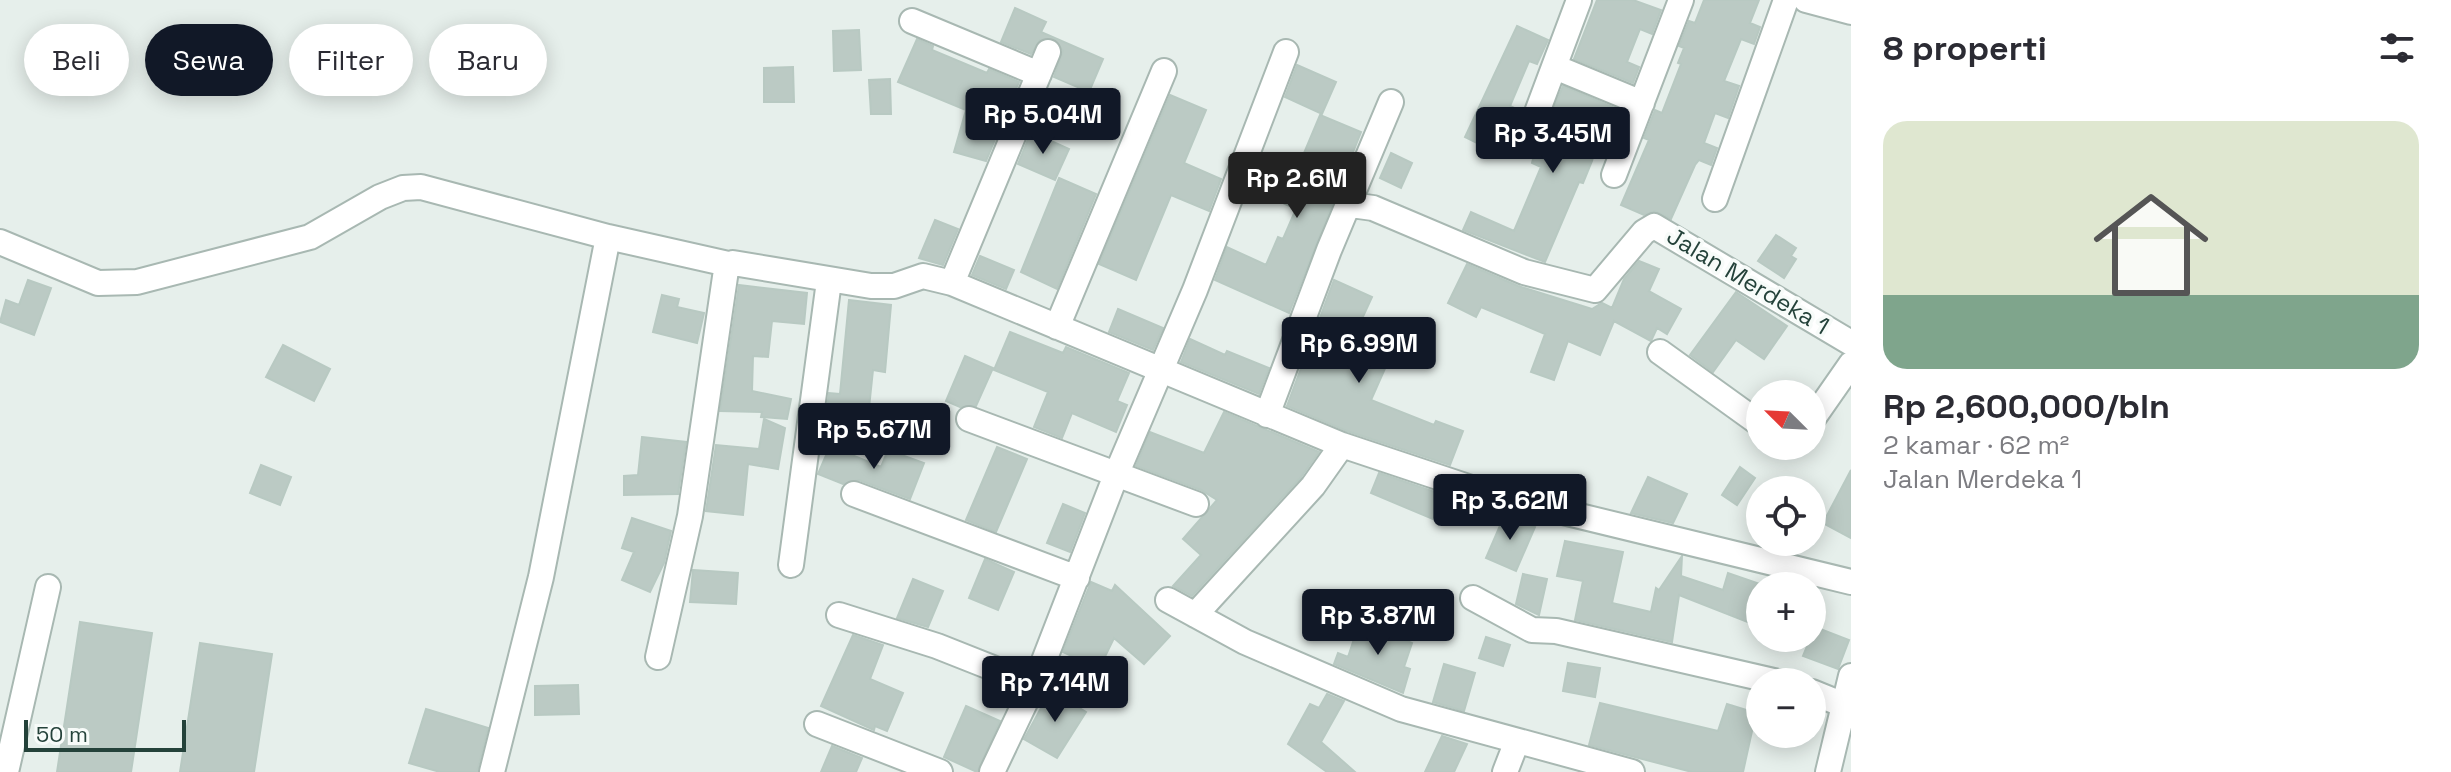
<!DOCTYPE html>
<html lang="id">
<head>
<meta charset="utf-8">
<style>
  :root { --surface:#fff; --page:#f2f2f3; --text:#2b2b33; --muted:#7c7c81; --accent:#111827 }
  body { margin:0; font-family:"Space Grotesk",sans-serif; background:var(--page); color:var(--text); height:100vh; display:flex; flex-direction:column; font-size:30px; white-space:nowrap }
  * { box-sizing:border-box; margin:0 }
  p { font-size:26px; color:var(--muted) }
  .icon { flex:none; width:44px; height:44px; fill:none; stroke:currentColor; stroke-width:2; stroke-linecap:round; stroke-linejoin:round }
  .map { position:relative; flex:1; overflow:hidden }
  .side { display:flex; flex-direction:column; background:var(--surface); width:600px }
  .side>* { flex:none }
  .banner { position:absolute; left:24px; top:24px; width:760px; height:72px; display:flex; gap:16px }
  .needle { width:52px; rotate:294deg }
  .fabs { position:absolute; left:1746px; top:380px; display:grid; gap:16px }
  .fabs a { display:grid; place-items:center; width:80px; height:80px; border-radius:50%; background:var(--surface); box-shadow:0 4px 20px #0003; font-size:40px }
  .scale { position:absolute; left:24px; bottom:20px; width:162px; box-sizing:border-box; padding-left:8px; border:4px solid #24423a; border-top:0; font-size:22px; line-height:28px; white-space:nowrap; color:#24423a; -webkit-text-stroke:6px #f7fbf9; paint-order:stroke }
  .price { position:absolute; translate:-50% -68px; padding:0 18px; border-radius:8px; background:var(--accent); color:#fff; font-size:26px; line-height:52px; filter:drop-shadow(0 2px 4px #0008) }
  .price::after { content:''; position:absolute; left:50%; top:48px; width:24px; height:18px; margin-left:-12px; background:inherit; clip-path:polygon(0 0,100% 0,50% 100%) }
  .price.active { background:#222; color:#fff }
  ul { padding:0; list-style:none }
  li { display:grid; align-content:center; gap:16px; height:424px; padding:0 32px }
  li span { display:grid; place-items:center; height:248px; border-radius:24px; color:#555 }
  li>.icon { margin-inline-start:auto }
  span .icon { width:144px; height:144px; fill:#fffc; stroke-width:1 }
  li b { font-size:34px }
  h2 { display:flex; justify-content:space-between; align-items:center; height:96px; padding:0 32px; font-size:34px }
  .tag { padding:0 28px; border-radius:36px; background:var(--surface); box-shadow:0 4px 20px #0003; font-size:28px; line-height:72px }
  .tag.active { background:var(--accent); color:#fff }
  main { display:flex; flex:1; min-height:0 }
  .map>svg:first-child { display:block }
</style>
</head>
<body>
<main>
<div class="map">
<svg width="1851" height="772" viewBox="0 0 1851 772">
  <rect width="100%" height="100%" fill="#e6efeb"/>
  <!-- building -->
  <path fill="#bbcac4" stroke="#b8c9c2" stroke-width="2" d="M 1597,0 L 1633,0 L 1661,10 L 1652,34 L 1640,29 L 1627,62 L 1639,67 L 1633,83 L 1574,59 Z
    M 1704,0 L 1759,0 L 1750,23 L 1760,27 L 1754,44 L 1741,39 L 1724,81 L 1739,86 L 1728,118 L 1715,113 L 1704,143 L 1717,148 L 1711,165 L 1699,160 L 1695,165 L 1671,219 L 1655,211 L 1644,215 L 1621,205 L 1649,140 L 1644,138 L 1655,110 L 1662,113 L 1681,64 L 1678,63 L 1684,48 L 1679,46 L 1689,21 L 1695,23 Z
    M 1015,8 L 1046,22 L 1041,32 L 1103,59 L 1089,92 L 1054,77 L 1063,51 L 1054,39 L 1040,40 L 1031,54 L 1001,42 Z
    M 1517,26 L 1548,40 L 1537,64 L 1529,61 L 1510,106 L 1521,111 L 1512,140 L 1496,133 L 1489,149 L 1465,137 Z
    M 859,30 L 861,70 L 834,71 L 833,31 Z
    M 917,39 L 933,46 L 932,50 L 987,73 L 989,69 L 1019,82 L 986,161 L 954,152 L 966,110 L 898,82 Z
    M 1297,65 L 1336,82 L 1322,114 L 1285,97 Z
    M 793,67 L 794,102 L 764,102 L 764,68 Z
    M 890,79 L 891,114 L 871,114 L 869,80 Z
    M 1563,86 L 1622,111 L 1619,121 L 1605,115 L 1592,161 L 1583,183 L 1579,182 L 1545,262 L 1463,230 L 1471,212 L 1514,231 L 1541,167 L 1532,163 L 1535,151 Z
    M 1170,95 L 1206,110 L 1184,163 L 1221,179 L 1209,211 L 1171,195 L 1136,280 L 1099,264 Z
    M 1320,115 L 1361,132 L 1289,313 L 1215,280 L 1227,247 L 1266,265 L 1278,237 L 1283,239 L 1296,209 L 1283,203 Z
    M 1031,132 L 1069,149 L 1055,180 L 1018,164 Z
    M 1391,153 L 1412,163 L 1401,188 L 1380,178 Z
    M 1059,178 L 1096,194 L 1057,289 L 1021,272 Z
    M 935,220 L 958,229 L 943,265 L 919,258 Z
    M 1776,235 L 1796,248 L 1791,256 L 1796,259 L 1784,278 L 1758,261 Z
    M 980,256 L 1014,270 L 1006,289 L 972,275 Z
    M 1639,261 L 1659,269 L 1649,291 L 1681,309 L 1667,334 L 1657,328 L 1651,341 L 1614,321 L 1600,355 L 1568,341 L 1554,380 L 1531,372 L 1545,334 L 1481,307 L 1476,317 L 1448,303 L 1467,264 L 1518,286 L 1592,309 L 1602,303 L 1612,308 L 1624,279 Z
    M 28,280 L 51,288 L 34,335 L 0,322 L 6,300 L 19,305 Z
    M 1334,280 L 1372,297 L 1349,347 L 1387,364 L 1371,400 L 1434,425 L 1436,421 L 1463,431 L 1450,465 L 1347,431 L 1287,406 Z
    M 739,285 L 807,293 L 804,324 L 772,321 L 768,357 L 753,356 L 752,391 L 791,399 L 787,419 L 761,417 L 762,412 L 720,411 Z
    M 1736,292 L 1787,326 L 1764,359 L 1736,340 L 1713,372 L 1690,355 Z
    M 662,295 L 679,299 L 677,307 L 704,313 L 697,343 L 653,332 Z
    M 849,300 L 891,305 L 885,372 L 873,370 L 867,427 L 825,423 L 829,393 L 840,394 Z
    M 1118,309 L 1163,328 L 1153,350 L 1109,332 Z
    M 1010,332 L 1063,353 L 1066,347 L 1129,373 L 1117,401 L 1127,405 L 1116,432 L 1072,413 L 1062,438 L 1034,427 L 1048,392 L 994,370 Z
    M 1190,339 L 1225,355 L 1227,351 L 1269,368 L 1259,394 L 1181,362 Z
    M 283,345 L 330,369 L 314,401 L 266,377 Z
    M 965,356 L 993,368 L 976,406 L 960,407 L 946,401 Z
    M 1224,412 L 1319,452 L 1301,477 L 1192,596 L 1173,586 L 1201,555 L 1183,539 L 1217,500 L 1201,490 L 1136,466 L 1150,432 L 1204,453 Z
    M 764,419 L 785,428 L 778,469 L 748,464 L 743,515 L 706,511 L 716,445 L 759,449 Z
    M 642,437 L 686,442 L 678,494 L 624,495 L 624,476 L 638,475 Z
    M 830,446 L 881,467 L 888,450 L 924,463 L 910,499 L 859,480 L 843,484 L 818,474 Z
    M 997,447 L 1027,459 L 996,532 L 966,520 Z
    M 261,465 L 291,477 L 280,505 L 250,493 Z
    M 1740,467 L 1755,478 L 1737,505 L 1722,495 Z
    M 1851,470 L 1851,538 L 1823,523 Z
    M 1379,473 L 1450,497 L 1440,522 L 1371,493 Z
    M 1648,477 L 1687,494 L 1673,523 L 1631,513 Z
    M 1063,504 L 1085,513 L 1070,552 L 1047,543 Z
    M 1505,514 L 1535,527 L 1516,571 L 1486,558 Z
    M 632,518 L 671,531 L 664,563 L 650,592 L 622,580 L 634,552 L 622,548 Z
    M 1565,541 L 1623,552 L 1612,603 L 1651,612 L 1656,588 L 1659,590 L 1682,556 L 1681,576 L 1723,590 L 1728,573 L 1763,585 L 1750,623 L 1679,595 L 1672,642 L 1575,620 L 1583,581 L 1557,576 Z
    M 985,559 L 1014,572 L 998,610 L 969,598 Z
    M 693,570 L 738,573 L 736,604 L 690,602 Z
    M 1523,574 L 1547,579 L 1539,615 L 1516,604 Z
    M 913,579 L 943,591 L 928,627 L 897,618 Z
    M 1091,582 L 1112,591 L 1115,585 L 1170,636 L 1144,664 L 1114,638 L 1099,669 L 1063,652 Z
    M 1360,621 L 1412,643 L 1404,667 L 1410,669 L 1403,693 L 1334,664 L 1338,653 L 1348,657 Z
    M 80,622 L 152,633 L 131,772 L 57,772 Z
    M 1815,627 L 1849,640 L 1838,669 L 1803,656 Z
    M 853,635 L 883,645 L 870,679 L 903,693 L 887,731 L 875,726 L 874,730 L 821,706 Z
    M 1486,637 L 1510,645 L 1503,666 L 1479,658 Z
    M 200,643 L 272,654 L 254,772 L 180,772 Z
    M 1568,663 L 1600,668 L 1595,697 L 1563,691 Z
    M 1444,664 L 1475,673 L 1464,711 L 1433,702 Z
    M 578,685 L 579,714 L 535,715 L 535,686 Z
    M 1051,690 L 1086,712 L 1057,758 L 1024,739 Z
    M 1327,694 L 1344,701 L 1321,742 L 1355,772 L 1327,772 L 1288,744 L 1310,704 L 1319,708 Z
    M 1600,703 L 1718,731 L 1727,704 L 1756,713 L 1743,772 L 1692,772 L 1589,745 Z
    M 966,706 L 1000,721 L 977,772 L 944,757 Z
    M 426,709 L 488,728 L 477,772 L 440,772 L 409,763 Z
    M 1442,736 L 1467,744 L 1454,772 L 1425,772 Z
    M 832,746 L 862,758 L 856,772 L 821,772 Z"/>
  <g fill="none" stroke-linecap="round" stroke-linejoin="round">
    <defs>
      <path id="minor" d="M 1806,0 L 1851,12
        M 912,21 L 1039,74
        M 1555,67 L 1642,103
        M 1527,139 L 1579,0
        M 1614,175 L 1681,0
        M 1715,199 L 1786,0
        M 1351,205 L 1373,208 L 1524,272 L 1595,290 L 1644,232 L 1654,226 L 1851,343
        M 0,242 L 98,283 L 137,282 L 310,237 L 380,197 L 403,188 L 421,187 L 608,237
        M 952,283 L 1048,52
        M 1057,327 L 1164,71
        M 1660,352 L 1760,424
        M 1267,415 L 1329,250 L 1391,102
        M 969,419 L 1196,504
        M 1812,420 L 1851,364
        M 854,494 L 1077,578
        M 791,565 L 829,281
        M 1473,598 L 1532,630 L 1556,631 L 1778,682
        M 1168,600 L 1245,642 L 1401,709 L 1632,772
        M 839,615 L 937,646 L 1033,684
        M 1195,615 L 1313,486 L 1342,445
        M 658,657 L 690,516 L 726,270 L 733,263 L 871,286 L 894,286 L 923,276 L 952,283 L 1342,445 L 1489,494 L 1851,582
        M 1812,692 L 1851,708
        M 817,724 L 940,772
        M 6,772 L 48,587
        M 492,772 L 541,577 L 608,237 L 728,264
        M 992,772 L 1040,671 L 1116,475 L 1195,290 L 1286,52
        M 1505,772 L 1517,741
        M 1828,772 L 1851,676"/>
    </defs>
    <!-- minor casing -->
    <use href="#minor" stroke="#a8b8b2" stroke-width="28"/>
    <!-- minor -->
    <use href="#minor" stroke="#fff" stroke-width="24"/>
  </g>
  <g text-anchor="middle" stroke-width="7" stroke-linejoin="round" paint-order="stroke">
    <!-- street labels -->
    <g font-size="24" fill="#24423a" stroke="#f7fbf9">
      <text transform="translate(1748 281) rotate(31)" y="8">Jalan Merdeka 1</text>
    </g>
  </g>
</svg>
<div class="fabs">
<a><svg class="needle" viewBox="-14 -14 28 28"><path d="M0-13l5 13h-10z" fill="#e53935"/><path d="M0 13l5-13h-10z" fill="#7c7c81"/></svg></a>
<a><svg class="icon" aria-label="locate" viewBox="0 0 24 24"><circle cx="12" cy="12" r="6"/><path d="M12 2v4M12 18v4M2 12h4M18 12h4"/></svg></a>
<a>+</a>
<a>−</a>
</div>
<div class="scale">50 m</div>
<b class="price" style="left:1043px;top:156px">Rp 5.04M</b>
<b class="price" style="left:1553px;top:175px">Rp 3.45M</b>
<b class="price active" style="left:1297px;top:220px">Rp 2.6M</b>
<b class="price" style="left:1359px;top:385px">Rp 6.99M</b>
<b class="price" style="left:874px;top:471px">Rp 5.67M</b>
<b class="price" style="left:1510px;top:542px">Rp 3.62M</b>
<b class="price" style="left:1378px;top:657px">Rp 3.87M</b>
<b class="price" style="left:1055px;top:724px">Rp 7.14M</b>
<div class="banner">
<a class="tag">Beli</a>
<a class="tag active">Sewa</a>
<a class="tag">Filter</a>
<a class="tag">Baru</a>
</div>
</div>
<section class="side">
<h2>8 properti<svg class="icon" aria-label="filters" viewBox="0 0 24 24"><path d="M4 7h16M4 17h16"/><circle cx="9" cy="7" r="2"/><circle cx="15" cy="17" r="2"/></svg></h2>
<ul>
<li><span style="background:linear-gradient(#dfe7d0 70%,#7fa58c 0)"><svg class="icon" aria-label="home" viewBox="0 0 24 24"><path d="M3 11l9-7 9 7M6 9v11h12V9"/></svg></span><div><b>Rp 2,600,000/bln</b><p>2 kamar · 62 m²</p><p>Jalan Merdeka 1</p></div></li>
</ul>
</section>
</main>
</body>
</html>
